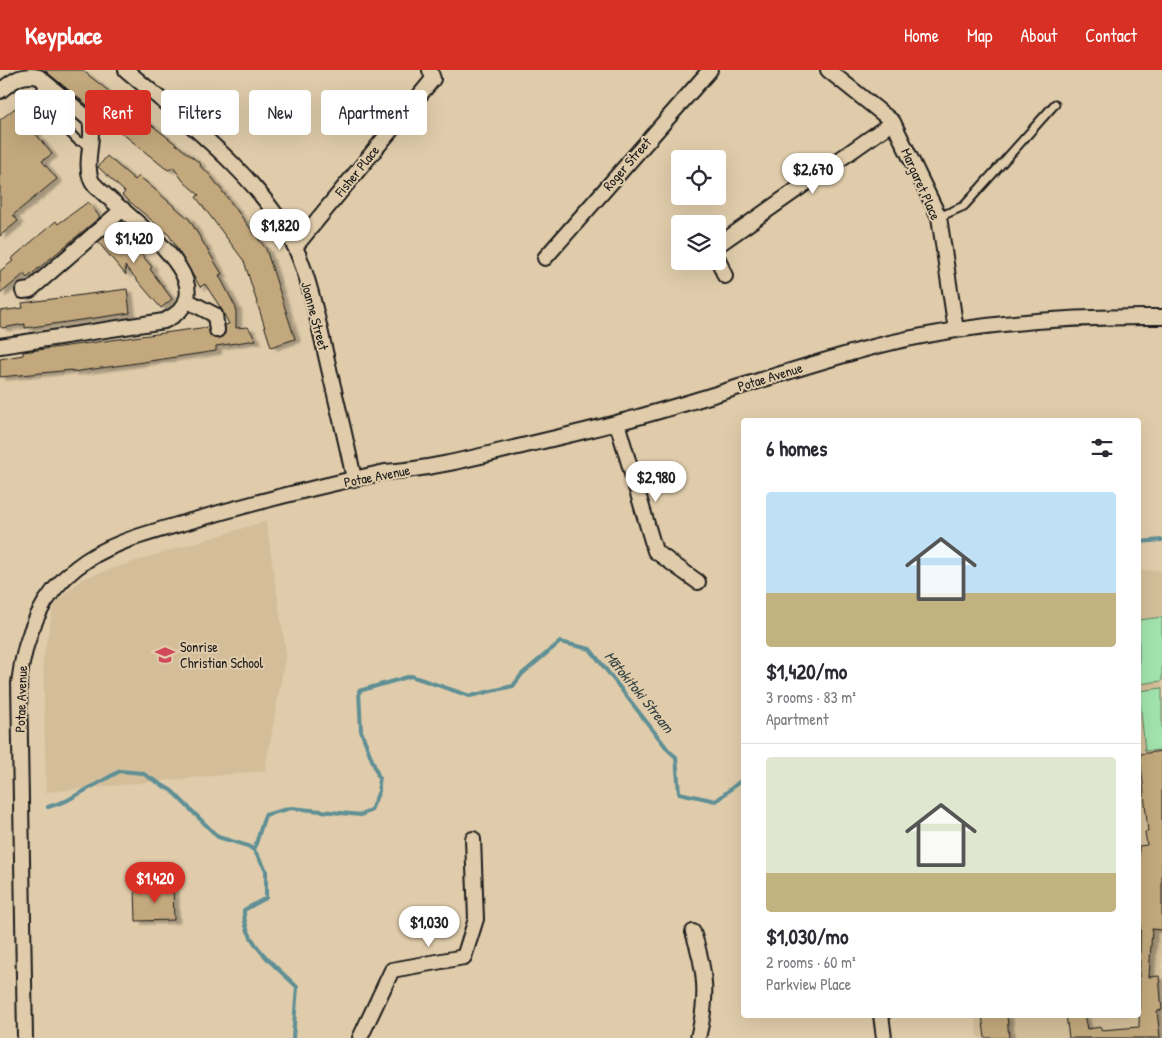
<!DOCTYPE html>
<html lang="en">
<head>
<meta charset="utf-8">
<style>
  :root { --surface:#fff; --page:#f2f2f3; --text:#2b2b33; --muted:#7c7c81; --line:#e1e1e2; --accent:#d93025 }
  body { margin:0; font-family:"Patrick Hand",sans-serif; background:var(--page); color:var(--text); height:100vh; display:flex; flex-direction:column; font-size:19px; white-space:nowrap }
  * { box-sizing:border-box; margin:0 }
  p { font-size:16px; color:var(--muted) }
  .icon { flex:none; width:28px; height:28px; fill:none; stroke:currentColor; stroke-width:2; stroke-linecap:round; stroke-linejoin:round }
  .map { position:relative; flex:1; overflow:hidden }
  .drawer { position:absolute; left:741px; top:348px; width:400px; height:600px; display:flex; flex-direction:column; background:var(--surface); border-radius:5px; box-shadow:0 5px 20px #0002 }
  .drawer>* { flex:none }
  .guide { position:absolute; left:15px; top:20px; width:475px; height:45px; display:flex; gap:10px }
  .buttons { position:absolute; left:671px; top:80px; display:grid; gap:10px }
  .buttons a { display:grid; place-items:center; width:55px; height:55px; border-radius:5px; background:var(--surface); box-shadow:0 5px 20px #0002; font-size:25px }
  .price { position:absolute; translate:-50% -42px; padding:0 11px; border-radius:18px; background:#fff; color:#222; font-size:16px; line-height:32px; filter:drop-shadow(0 1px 2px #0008) }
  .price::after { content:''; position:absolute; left:50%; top:30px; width:15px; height:11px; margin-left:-8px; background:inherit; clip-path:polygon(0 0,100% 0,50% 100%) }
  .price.active { background:var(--accent); color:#fff }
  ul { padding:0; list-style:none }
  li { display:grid; align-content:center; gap:10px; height:265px; padding:0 25px }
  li+li { border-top:1px solid var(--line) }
  li span { display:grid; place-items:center; height:155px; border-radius:5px; color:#555 }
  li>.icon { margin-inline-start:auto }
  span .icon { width:90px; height:90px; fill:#fffc; stroke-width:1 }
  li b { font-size:21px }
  h2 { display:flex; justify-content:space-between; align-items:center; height:60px; padding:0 25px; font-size:21px }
  .chip { padding:0 18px; border-radius:5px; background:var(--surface); box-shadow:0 5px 20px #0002; font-size:18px; line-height:45px }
  .chip.active { background:var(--accent); color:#fff }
  header { display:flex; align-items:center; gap:30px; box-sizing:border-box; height:70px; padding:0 25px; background:var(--accent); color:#fff }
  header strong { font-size:24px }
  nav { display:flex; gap:28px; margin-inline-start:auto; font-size:18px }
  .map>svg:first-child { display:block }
</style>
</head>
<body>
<header>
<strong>Keyplace</strong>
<nav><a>Home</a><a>Map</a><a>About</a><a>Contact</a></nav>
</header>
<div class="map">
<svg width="1162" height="968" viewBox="0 0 1162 968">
  <defs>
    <filter id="shadow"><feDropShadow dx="5.5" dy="3" stdDeviation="1" flood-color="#0004"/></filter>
  </defs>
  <rect width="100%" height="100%" fill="#e0ccaa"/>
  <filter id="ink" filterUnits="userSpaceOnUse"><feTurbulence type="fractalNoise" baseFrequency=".02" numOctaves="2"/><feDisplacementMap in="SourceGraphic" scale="10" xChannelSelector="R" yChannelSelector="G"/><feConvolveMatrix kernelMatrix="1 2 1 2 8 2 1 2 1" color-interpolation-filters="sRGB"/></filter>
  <g filter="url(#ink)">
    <!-- built -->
    <path fill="#d3be99" d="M 266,451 L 286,583 L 265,701 L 46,722 L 43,588 L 53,539 L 59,529 L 82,509 L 123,495 Z
      M 1162,500 L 1162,968 L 978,968 L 975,945 L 1139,945 L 1139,501 Z"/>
    <!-- green -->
    <path fill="#a2e3ad" stroke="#5f8064" d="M 1162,547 L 1162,611 L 1139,614 L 1139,550 Z
      M 1162,618 L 1162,680 L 1145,681 L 1139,621 Z"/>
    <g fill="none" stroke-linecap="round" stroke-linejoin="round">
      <!-- stream -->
      <path stroke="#5f8f95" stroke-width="4" d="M 1139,472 L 1162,470
        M 48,737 L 66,731 L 120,701 L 142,703 L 172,721 L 218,767 L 248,776 L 254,780
        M 293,968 L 297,917 C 276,896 242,872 244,840 L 266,828 L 266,800 L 254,780 L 265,745 L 291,738 L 361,745 L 371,740 L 379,721 L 379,708 L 361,661 L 359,621 L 411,606 L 470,626 L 513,616 L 522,604 L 560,572 L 590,579 L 669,681 L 676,687 L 679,723 L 716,731 L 744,708"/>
    </g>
    <!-- building -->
    <path fill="#c2a87c" stroke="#1c1c1c" filter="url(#shadow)" d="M 44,0 L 82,0 L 201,94 L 200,96 L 210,105 L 266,179 L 295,269 L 271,277 L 244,191 L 196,127 L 199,125 L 184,112 L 173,97 L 169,100 L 165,98 Z
      M 15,38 L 25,51 L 34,43 L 44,55 L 35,63 L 52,84 L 42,91 L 57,109 L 13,145 L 18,151 L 0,166 L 0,50 Z
      M 107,86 L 135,110 L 139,106 L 189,149 L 222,204 L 219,205 L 236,238 L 236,258 L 248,257 L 256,270 L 216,276 L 216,281 L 130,294 L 72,302 L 72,300 L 0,307 L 0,289 L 23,285 L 23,282 L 208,257 L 210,265 L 214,268 L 219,269 L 225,264 L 225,255 L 229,254 L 222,240 L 205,214 L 200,217 L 169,165 L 122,125 L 125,122 L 98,97 Z
      M 88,132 L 100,147 L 27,208 L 24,204 L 0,224 L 0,201 L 13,191 L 11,189 L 56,151 L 58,154 Z
      M 117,156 L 152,197 L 150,199 L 172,229 L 161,238 L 125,196 L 126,205 L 98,172 Z
      M 127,219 L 130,243 L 25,258 L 25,254 L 2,258 L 0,256 L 0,241 L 23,238 L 22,233 Z
      M 1162,681 L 1162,860 L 1152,859 L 1149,907 L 1159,906 L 1162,940 L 1157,941 L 1160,968 L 1069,968 L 1066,945 L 1084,945 L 1087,959 L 1101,957 L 1101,960 L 1139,957 L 1141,818 L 1139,818 L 1139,776 L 1147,775 L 1145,762 L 1148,762 L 1140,684 Z
      M 173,818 L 174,850 L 136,851 L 135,819 Z
      M 982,945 L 1007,945 L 1009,968 L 985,968 Z"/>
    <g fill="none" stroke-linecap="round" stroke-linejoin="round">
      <defs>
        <path id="service" d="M 44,11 L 42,18 L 42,30 L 56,49 L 78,71 L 90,74
          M 939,147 L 964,136 L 1055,34"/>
        <path id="minor" d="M 126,0 C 183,49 262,108 295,177 C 310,209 319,256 327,290 C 336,330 346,369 354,409
          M 828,0 L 893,52 L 939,147 L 956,260
          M 0,21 C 13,11 21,3 39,7 L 90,50 C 95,70 83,93 92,112 C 114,139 239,216 164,251 L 0,276
          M 718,175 L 893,52
          M 295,177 L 433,9 L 430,0
          M 545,188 L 710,0
          M 718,189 L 725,206
          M 23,221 L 30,220 L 123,139
          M 186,230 L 215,245 L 217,260
          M 617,353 L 655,481 L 698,512
          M 693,862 C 706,901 708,928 698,968
          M 881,945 L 884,968
          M 25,968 L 19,613 C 24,569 40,526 76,498 C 108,472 153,462 191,451 C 255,432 320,416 385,402 C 433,399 480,386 526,375 C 556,368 586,361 616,353 C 702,331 786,300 873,277 C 967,253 1065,246 1162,247
          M 360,968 L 392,900 L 464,887 L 476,849 L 473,769"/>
      </defs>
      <!-- service casing -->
      <use href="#service" stroke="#1c1c1c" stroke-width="11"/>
      <!-- minor casing -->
      <use href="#minor" stroke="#1c1c1c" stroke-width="18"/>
      <!-- service -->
      <use href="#service" stroke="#e0ccaa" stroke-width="7"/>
      <!-- minor -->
      <use href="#minor" stroke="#e0ccaa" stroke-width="14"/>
    </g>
  </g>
  <!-- icons -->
  <defs>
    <symbol id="school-bare" viewBox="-9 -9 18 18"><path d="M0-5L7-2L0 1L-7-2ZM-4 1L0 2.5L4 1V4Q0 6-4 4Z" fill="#d1495b" stroke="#e0ccaa" stroke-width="2.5" paint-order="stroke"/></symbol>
  </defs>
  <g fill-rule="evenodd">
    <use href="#school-bare" x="151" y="571" width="28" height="28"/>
  </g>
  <g text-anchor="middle" stroke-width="4" stroke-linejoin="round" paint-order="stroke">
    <!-- street labels -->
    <g font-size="14" fill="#1c1c1c" stroke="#e0ccaa">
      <text transform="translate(627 94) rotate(-49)" y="5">Roger Street</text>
      <text transform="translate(357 101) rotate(-51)" y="5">Fisher Place</text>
      <text transform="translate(921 114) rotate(66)" y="5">Margaret Place</text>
      <text transform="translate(315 246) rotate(75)" y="5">Joanne Street</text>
      <text transform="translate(770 307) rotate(-17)" y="5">Potae Avenue</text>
      <text transform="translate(377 406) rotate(-11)" y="5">Potae Avenue</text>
      <text transform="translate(21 629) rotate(-88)" y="5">Potae Avenue</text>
    </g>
    <!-- poi labels -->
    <g font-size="14" fill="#1c1c1c" stroke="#e0ccaa" text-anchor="start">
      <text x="180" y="582">Sonrise<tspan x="180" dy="16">Christian School</tspan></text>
    </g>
    <!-- water labels -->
    <g font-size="15" font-style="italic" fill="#324244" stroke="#e0ccaa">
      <text transform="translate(639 622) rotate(51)" y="5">Mātokitoki Stream</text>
    </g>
  </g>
</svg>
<div class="buttons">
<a><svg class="icon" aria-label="locate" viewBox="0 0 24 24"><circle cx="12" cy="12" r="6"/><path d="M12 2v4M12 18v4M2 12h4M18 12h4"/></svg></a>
<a><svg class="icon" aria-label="layers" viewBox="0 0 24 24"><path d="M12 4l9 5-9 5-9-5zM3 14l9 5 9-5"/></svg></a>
</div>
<b class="price" style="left:813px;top:125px">$2,670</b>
<b class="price" style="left:280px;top:181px">$1,820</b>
<b class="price" style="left:134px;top:194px">$1,420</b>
<b class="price" style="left:656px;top:433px">$2,980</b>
<b class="price active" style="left:155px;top:834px">$1,420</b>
<b class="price" style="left:429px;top:878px">$1,030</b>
<div class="guide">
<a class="chip">Buy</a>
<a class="chip active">Rent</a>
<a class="chip">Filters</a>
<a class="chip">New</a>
<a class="chip">Apartment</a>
</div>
<section class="drawer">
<h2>6 homes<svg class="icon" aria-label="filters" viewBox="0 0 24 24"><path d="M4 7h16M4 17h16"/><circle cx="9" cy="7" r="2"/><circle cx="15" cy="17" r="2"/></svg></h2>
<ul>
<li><span style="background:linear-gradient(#bfe0f5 65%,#c2b280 0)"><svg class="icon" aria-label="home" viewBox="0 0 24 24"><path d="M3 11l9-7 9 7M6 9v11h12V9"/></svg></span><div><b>$1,420/mo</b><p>3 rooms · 83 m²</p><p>Apartment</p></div></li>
<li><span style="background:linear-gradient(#dfe7d0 75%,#c2b280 0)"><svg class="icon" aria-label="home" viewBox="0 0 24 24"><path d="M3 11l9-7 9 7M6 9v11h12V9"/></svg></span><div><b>$1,030/mo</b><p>2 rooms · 60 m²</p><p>Parkview Place</p></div></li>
</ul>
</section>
</div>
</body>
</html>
